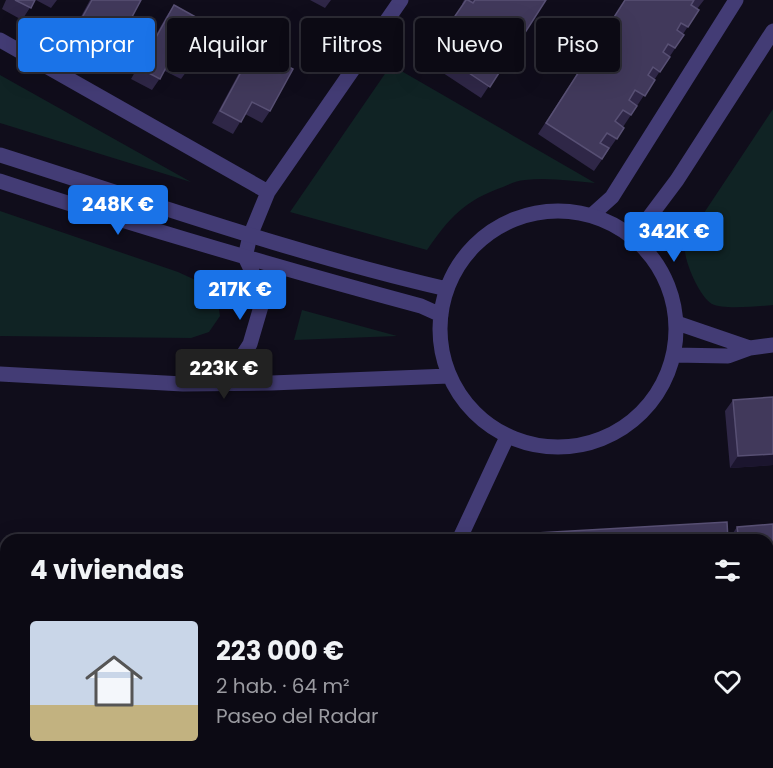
<!DOCTYPE html>
<html lang="es">
<head>
<meta charset="utf-8">
<style>
  :root { --surface:#0c0a14; --page:#1a1822; --text:#f1f3f6; --muted:#9a9aa0; --line:#2c2b34; --accent:#1a73e8 }
  body { margin:0; font-family:Poppins,sans-serif; background:var(--page); color:var(--text); height:100vh; display:flex; flex-direction:column; font-size:22px; white-space:nowrap }
  * { box-sizing:border-box; margin:0 }
  p { font-size:20px; color:var(--muted) }
  .icon { flex:none; width:33px; height:33px; fill:none; stroke:currentColor; stroke-width:2; stroke-linecap:round; stroke-linejoin:round }
  .map { position:relative; flex:1; overflow:hidden }
  .side { position:absolute; left:0px; top:534px; width:774px; height:234px; display:flex; flex-direction:column; background:var(--surface); border-radius:18px 18px 0 0; box-shadow:0 6px 24px #0002,0 0 0 2px var(--line) }
  .side>* { flex:none }
  .top-card { position:absolute; left:18px; top:18px; width:738px; height:54px; display:flex; gap:12px }
  .price { position:absolute; translate:-50% -51px; padding:0 14px; border-radius:6px; background:var(--accent); color:#fff; font-size:20px; line-height:39px; filter:drop-shadow(0 2px 3px #0008) }
  .price::after { content:''; position:absolute; left:50%; top:36px; width:18px; height:14px; margin-left:-9px; background:inherit; clip-path:polygon(0 0,100% 0,50% 100%) }
  .price.current { background:#222; color:#fff }
  ul { padding:0; list-style:none }
  li { display:flex; align-items:center; gap:18px; height:150px; padding:0 30px }
  li+li { border-top:2px solid var(--line) }
  li span { display:grid; place-items:center; flex:none; width:168px; height:120px; border-radius:6px; color:#555 }
  li>.icon { margin-inline-start:auto }
  span .icon { width:72px; height:72px; fill:#fffc; stroke-width:1 }
  li b { font-size:26px }
  h2 { display:flex; justify-content:space-between; align-items:center; height:72px; padding:0 30px; font-size:26px }
  .chip { padding:0 21px; border-radius:6px; background:var(--surface); box-shadow:0 6px 24px #0002,0 0 0 2px var(--line); font-size:21px; line-height:54px }
  .chip.current { background:var(--accent); color:#fff }
  .map>svg:first-child { display:block }
</style>
</head>
<body>
<div class="map">
<svg width="773" height="768" viewBox="0 0 773 768">
  <rect width="100%" height="100%" fill="#100d1b"/>
  <!-- green -->
  <path fill="#102324" d="M 391,65 L 595,183 C 572,181 548,177 525,180 C 518,180 510,184 503,187 C 465,200 449,218 427,250 L 290,212 Z
    M 0,75 L 191,182 L 0,123 Z
    M 773,109 L 773,305 C 760,306 723,310 712,304 C 700,297 686,265 685,251 C 685,247 687,242 688,237 Z
    M 0,211 L 178,272 L 202,283 L 217,297 L 220,316 L 209,332 L 191,338 L 0,336 Z
    M 302,310 L 397,336 L 294,340 Z"/>
  <g fill="none" stroke-linecap="round" stroke-linejoin="round">
    <!-- minor -->
    <path stroke="#433c75" stroke-width="15" d="M 0,40 L 268,192
      M 592,215 L 612,197 L 736,0
      M 245,257 L 250,236 L 268,192 L 401,0
      M 768,647 L 773,646"/>
    <!-- tertiary -->
    <path stroke="#433c75" stroke-width="15" d="M 0,155 C 148,202 295,254 447,289
      M 0,181 C 139,227 280,268 421,306 L 441,315
      M440 329a118 118 0 1 1 236 0a118 118 0 1 1-236 0Z
      M 632,235 L 647,220 L 677,180 L 773,31
      M 677,323 L 750,348
      M 674,355 L 728,356 L 750,348 L 773,345
      M 0,374 L 183,384 L 271,383 L 449,376
      M 225,383 L 250,344 L 262,303 L 258,284 L 245,257
      M 459,540 L 507,437
      M 345,768 L 348,762"/>
  </g>
  <!-- wall -->
  <path fill="#2f2747" d="M 6,0 L 35,0 L 22,20 L 2,9 Z
    M 36,0 L 57,0 L 51,8 Z
    M 90,0 L 141,0 L 124,32 L 115,44 L 99,35 L 87,55 L 66,44 Z
    M 310,0 L 331,0 L 325,8 Z
    M 464,0 L 546,0 L 481,98 L 434,67 L 442,54 L 434,49 L 448,29 L 447,28 L 463,4 L 462,4 Z
    M 625,0 L 704,0 L 697,9 L 699,10 L 683,34 L 684,35 L 623,127 L 624,128 L 594,171 L 538,134 Z
    M 174,5 L 189,68 L 181,79 L 165,71 L 152,90 L 131,79 L 166,17 Z
    M 254,48 L 270,111 L 262,123 L 245,114 L 233,134 L 212,123 L 246,60 Z
    M 733,400 L 773,465 L 730,468 L 725,411 Z
    M 773,524 L 768,540 L 729,540 L 729,539 L 737,527 Z
    M 577,762 L 616,762 L 611,768 L 577,768 Z
    M 628,762 L 662,762 L 659,767 L 647,768 L 629,768 Z
    M 729,762 L 768,762 L 763,768 L 729,768 Z"/>
  <!-- shaded-wall -->
  <path fill="#1b152e" d="M 773,454 L 773,465 L 730,468 L 738,456 Z
    M 768,604 L 773,604 L 773,615 L 768,616 Z
    M 768,740 L 773,740 L 773,751 L 768,751 Z
    M 433,762 L 458,762 L 431,764 Z
    M 586,762 L 616,762 L 611,768 L 582,768 Z
    M 634,762 L 662,762 L 659,767 L 630,768 Z
    M 738,762 L 768,762 L 763,768 L 734,768 Z"/>
  <!-- building -->
  <path fill="#41395b" stroke="#585074" stroke-width="1.5" d="M 15,0 L 35,0 L 31,8 Z
    M 92,0 L 141,0 L 124,32 L 106,22 L 95,43 L 74,32 Z
    M 466,0 L 468,0 L 473,3 L 475,0 L 546,0 L 490,87 L 442,55 L 450,42 L 443,37 L 451,26 L 457,30 L 463,21 L 455,16 Z
    M 625,0 L 694,0 L 691,5 L 699,10 L 688,27 L 681,23 L 677,30 L 684,35 L 675,48 L 668,44 L 663,52 L 670,57 L 660,72 L 653,67 L 648,75 L 655,80 L 645,96 L 635,90 L 629,100 L 637,106 L 631,115 L 623,110 L 615,121 L 624,128 L 617,139 L 607,133 L 600,143 L 609,148 L 602,159 L 546,123 Z
    M 174,5 L 212,26 L 189,68 L 171,58 L 160,79 L 139,68 Z
    M 254,48 L 293,69 L 270,111 L 252,102 L 241,122 L 220,111 Z
    M 773,397 L 773,454 L 738,456 L 733,400 Z
    M 727,522 L 728,540 L 519,540 L 519,534 Z
    M 773,524 L 773,604 L 768,604 L 768,540 L 739,540 L 737,527 Z
    M 768,703 L 773,703 L 773,740 L 768,740 Z
    M 768,744 L 770,759 L 768,759 Z
    M 505,762 L 505,768 L 477,768 L 477,763 Z"/>
</svg>
<b class="price" style="left:118px;top:236px">248K €</b>
<b class="price" style="left:674px;top:263px">342K €</b>
<b class="price" style="left:240px;top:321px">217K €</b>
<b class="price current" style="left:224px;top:400px">223K €</b>
<div class="top-card">
<a class="chip current">Comprar</a>
<a class="chip">Alquilar</a>
<a class="chip">Filtros</a>
<a class="chip">Nuevo</a>
<a class="chip">Piso</a>
</div>
<section class="side">
<h2>4 viviendas<svg class="icon" aria-label="filters" viewBox="0 0 24 24"><path d="M4 7h16M4 17h16"/><circle cx="9" cy="7" r="2"/><circle cx="15" cy="17" r="2"/></svg></h2>
<ul>
<li><span style="background:linear-gradient(#c9d6e8 70%,#c2b280 0)"><svg class="icon" aria-label="home" viewBox="0 0 24 24"><path d="M3 11l9-7 9 7M6 9v11h12V9"/></svg></span><div><b>223 000 €</b><p>2 hab. · 64 m²</p><p>Paseo del Radar</p></div><svg class="icon" aria-label="heart" viewBox="0 0 24 24"><path d="M12 20l-8-8c-3-5 5-10 8-4 3-6 11-1 8 4z"/></svg></li>
</ul>
</section>
</div>
</body>
</html>
